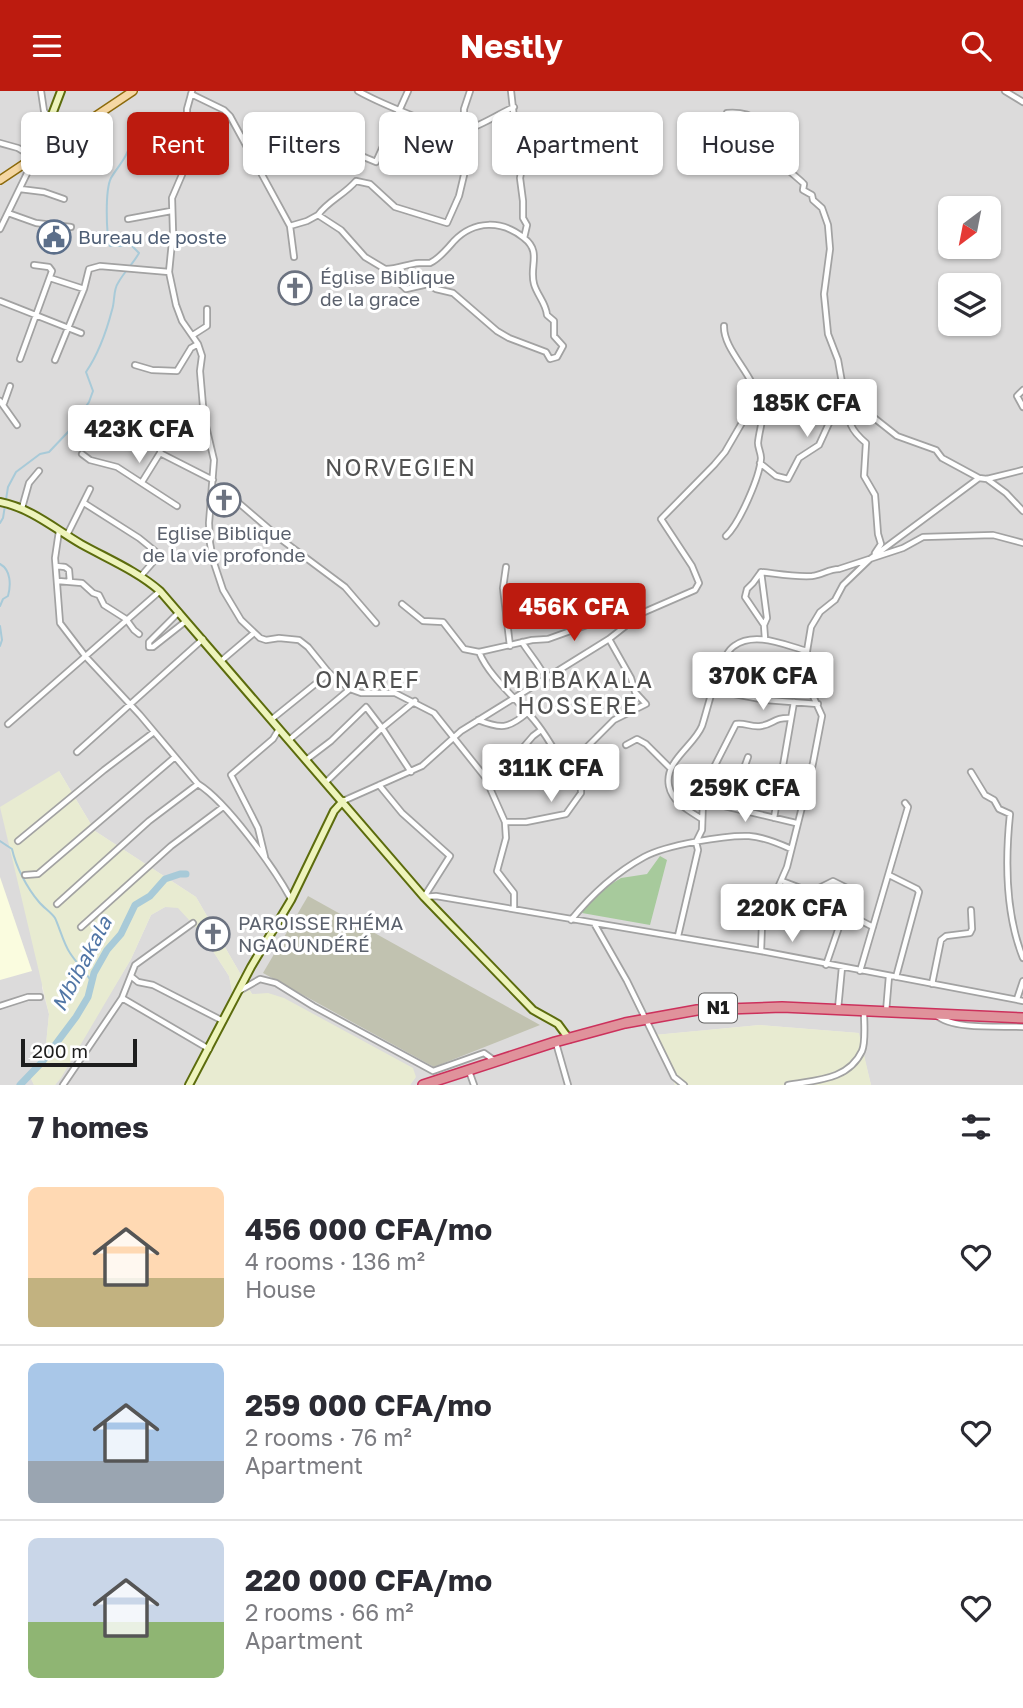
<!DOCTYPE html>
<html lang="en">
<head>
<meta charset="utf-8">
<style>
  :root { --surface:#fff; --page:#f7f7f7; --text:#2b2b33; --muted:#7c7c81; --line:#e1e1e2; --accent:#bc1b0f }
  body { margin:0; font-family:"Golos Text",sans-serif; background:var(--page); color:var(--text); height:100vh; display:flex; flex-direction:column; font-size:26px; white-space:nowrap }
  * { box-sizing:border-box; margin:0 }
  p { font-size:23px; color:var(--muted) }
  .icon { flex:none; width:38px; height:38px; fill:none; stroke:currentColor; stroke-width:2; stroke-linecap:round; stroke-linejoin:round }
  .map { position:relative; height:994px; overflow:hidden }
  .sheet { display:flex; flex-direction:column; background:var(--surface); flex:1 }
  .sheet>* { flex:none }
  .top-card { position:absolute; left:21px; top:21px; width:982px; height:63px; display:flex; gap:14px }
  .needle { width:46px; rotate:212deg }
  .fabs { position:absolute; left:938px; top:105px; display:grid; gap:14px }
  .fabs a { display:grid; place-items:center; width:63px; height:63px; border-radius:10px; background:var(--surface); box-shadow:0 2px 5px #0004; font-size:35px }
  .scale { position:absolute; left:21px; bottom:18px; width:116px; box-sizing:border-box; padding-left:7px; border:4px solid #1e1e1e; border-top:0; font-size:19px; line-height:24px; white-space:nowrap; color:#1e1e1e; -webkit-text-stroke:5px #fff; paint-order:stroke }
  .price { position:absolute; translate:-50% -60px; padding:0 16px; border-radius:7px; background:#fff; color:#222; font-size:23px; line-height:46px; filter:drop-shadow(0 2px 4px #0008) }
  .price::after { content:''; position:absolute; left:50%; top:42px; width:21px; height:16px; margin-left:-10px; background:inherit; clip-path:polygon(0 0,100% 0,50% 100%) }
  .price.active { background:var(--accent); color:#fff }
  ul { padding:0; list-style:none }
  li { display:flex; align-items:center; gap:21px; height:175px; padding:0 28px }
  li+li { border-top:2px solid var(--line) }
  li span { display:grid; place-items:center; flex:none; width:196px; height:140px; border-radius:10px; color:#555 }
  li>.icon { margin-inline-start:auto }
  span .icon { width:84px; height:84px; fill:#fffc; stroke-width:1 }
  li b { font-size:30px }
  h2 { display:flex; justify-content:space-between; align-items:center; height:84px; padding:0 28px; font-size:30px }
  .tag { padding:0 24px; border-radius:10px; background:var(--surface); box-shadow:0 2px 5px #0004; font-size:24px; line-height:63px }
  .tag.active { background:var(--accent); color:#fff }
  header { display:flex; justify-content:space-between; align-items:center; height:91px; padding:0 28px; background:var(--accent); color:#fff; font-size:32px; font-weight:700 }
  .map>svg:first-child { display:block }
</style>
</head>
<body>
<header><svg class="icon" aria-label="menu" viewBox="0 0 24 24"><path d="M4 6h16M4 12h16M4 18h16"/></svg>Nestly<svg class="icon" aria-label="search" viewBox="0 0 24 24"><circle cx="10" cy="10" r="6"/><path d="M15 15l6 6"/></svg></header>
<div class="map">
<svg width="1023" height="994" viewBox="0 0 1023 994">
  <rect width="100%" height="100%" fill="#eeebe4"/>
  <!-- residential -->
  <path fill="#dcdbdb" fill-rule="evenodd" d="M 0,0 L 1023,0 L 1023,994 L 871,994 L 858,942 L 760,934 L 655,944 L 675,994 L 410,994 L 415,987 L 398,994 L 252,903 L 196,806 L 95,740 L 59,680 L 42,897 L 49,923 L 46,954 L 41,966 L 29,982 L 34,994 L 0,994 ZM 950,117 L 989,117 L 989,156 L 950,156 ZM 950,194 L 989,194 L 989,233 L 950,233 Z
    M 165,816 L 178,816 L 202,843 L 229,885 L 234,910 L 189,994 L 55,994 L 131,868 L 151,824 Z"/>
  <!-- education -->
  <path fill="#fafcdf" d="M 0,786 L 32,880 L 0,889 Z"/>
  <!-- construction -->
  <path fill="#c1c2b0" d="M 308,805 L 540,934 L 434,976 L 263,882 Z"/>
  <!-- farmland -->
  <path fill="#e8ebd1" d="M 59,680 L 95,740 L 196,806 L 252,903 L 268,902 L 284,907 L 413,977 L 416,986 L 410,994 L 189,994 L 234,909 L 229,885 L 202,843 L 178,817 L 165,816 L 151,824 L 131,868 L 61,987 L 55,994 L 34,994 L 28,982 L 41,966 L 46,954 L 49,923 L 0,716 Z
    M 760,934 L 859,942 L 871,994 L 675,994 L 654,944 Z"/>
  <!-- forest -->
  <path fill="#a7ca9c" d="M 660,765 L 667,769 L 650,834 L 582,822 L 595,803 L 621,787 L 647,783 Z"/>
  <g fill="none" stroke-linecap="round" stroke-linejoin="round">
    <!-- stream -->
    <path stroke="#a8cad8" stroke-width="2" d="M 0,432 L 3,427 L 8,396 L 16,381 L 40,363 L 49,361 L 68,341 L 89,311 L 93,300 L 86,281 C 99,262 106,242 112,219 C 115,211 113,199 118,192 C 124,181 133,173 139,162 L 132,155 L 110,155 C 106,142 105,99 111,87 C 119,73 130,65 130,47
      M 0,473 C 11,479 11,494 8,505 L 3,508 L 0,515
      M 0,535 L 2,549 L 0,555
      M 0,750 L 12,758 C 16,776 27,797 39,811 C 44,817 51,821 55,827 C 59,835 64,854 70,862 C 77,873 87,882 92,892"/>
    <!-- river -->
    <path stroke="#a8cad8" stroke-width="7" d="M 20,994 L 43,970 L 76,926 L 88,906 L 94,882 L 107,859 L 121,843 L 135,814 L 150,805 L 165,788 L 180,783 L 186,783"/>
    <defs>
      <path id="street" d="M 41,0 L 44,20 L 50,28
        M 192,0 L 187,18 L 187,72 L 172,107 L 173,141 L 169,181 L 176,214 L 182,230 L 198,253 L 202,265 L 200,280 L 204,327 L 214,369 L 209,432 L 210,452 L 213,469 L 223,499 L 241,529 L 260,547 L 266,549 L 279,547 L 299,549 L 308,556 L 329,582 L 350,598 L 361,602 L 395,602 L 434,622 L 485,686 L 505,731 L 506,747 L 497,780 L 514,802 L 514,818
        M 358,0 C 376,10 448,42 465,39 C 479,36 500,22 514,16
        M 1005,0 L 1023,11
        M 191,3 L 224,19 L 230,25 L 290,135 L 294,166
        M 727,22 C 770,19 764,50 784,74 C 789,81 797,86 804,93 L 803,99 L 812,104 L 813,109 L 822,117 L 828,134 L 830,158 L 824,203 L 828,243 L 838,269 L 844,303 L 867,324 L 873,326 L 897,345 L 936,359 L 942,367 L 979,387
        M 242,46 L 291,40 L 317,43 L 335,54 L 376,71 L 408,0
        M 0,52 L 18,57 L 33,66
        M 20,98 L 44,101 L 64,108
        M 8,122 L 36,132 L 71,136
        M 318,124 C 328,110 344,104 356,90 L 370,93 L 395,116 L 447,132 L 459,105 L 464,84 L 464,18 L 470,0
        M 128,128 L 171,120
        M 290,135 L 307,130 L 318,124 L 341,139 L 365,166 L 385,178 L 406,198 L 428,193 L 436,198 L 453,202 L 497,240 L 509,247 L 546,261 L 550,268 L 557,266 L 563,255 L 554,245 L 554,230 L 547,224 C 546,212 537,204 534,193 C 529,175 542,161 524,147 L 527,134 L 523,127 L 523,110 L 520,87 L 524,66 L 524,50 L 515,36 L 511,0
        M 0,138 L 35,66
        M 386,178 C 398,178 407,173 419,172 C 419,172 429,172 430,172 C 439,168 448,157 454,150 C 474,129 502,129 524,147
        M 50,187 L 84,198
        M 0,210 L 81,242
        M 724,235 C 723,260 758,287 757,311 L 763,315 C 764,327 759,340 758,352 C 758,357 761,362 761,367 C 760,386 739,433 726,445
        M 193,244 L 207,235 L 207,218
        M 20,268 L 52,180 L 49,176 L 34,174
        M 55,269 L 84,198 L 89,178 L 100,175 L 169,181
        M 135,274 L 152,279 L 177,280 L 191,257 L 198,253
        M 1023,299 L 1017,305 L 1023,316
        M 844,303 L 843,312 C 849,319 849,326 851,334 C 854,341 860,347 866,352 L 864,385 L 875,404 L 878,443 L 881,453 L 875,462
        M 0,310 L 17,334
        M 4,312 L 10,295
        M 159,322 L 167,331 L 160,362
        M 82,363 L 90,369 L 117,376 L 177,415
        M 760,372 L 776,385 L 788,388 L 799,367 L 819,354 L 830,330 L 843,312
        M 987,388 L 1006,402 L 1023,420
        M 142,391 L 160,362 L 213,389
        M 213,401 L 233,407 L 282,449 L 345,496 L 376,532
        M 84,412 L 139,447 L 155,460 L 154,470 L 141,485
        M 22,417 L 29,392 L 39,380
        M 59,440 L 55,467 L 60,532 L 86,566 L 140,624 L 198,693 C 227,711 274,777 291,808
        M 67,444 L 90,398
        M 56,475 L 65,476 L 69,479 L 70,491
        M 506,476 L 503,497 L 510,555
        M 761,481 L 767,527 L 764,534
        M 58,490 L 82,492 L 93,502 L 99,504 L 104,514 L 126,528 L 134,539 L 139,543
        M 402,513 L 423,530 L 443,531 L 464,558 L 479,561
        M 765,548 L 764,534 L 745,506 L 747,498 L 753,492 L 761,481 C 779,483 794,486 812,485 C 822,484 829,478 839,478 L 903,457 L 923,446 L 993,444 L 1023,452
        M 522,551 C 530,564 540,574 546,588
        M 149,556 L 149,551 L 179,521
        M 149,556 L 153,556 L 186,530
        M 221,570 L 254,542
        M 713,599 L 766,609 L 818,613
        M 272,628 L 329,582
        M 478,629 C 501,638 508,638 527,622
        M 8,633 L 160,500
        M 289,649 L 350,598
        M 626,654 L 637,648 L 646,653 L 671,678
        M 77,661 L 203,548
        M 306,669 L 331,650 L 366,616 L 382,637 L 411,681
        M 565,678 L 614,629 L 646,613 L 635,601 L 631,587 L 609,548
        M 971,681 L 985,704 L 994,709 L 999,718 L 1010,723 C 1005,771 1005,822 1023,867
        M 485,686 L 514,667 L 533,645 L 541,639
        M 742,686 L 780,696
        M 326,691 L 382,637 L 415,610
        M 379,694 L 402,722 L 450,765 L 424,806
        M 343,710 L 422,675 L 461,640 L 609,548 L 642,522 L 695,499 L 699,492 L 692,475 L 661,428 L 714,374 L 725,361 L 750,318 L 757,311
        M 703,710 L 710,684 L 736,633 C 744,631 752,637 761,635 C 774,633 774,626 791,627
        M 730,716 L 748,666
        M 774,727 L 794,611
        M 702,728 C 689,720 672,711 669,695 C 664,670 694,655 702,635 C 708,617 719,565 734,555 C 755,540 784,554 807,560
        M 505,731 L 526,731 L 566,723 L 581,702 L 581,698 C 564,679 554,655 538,634 C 520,610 490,588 479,561 L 532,549 L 548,548 L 601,529 L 637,522 L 639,524
        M 18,750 L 104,679 L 154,641
        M 265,766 L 258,737 L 231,684 L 273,648 L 279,638
        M 25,784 L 38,783 L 175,666
        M 889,784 L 917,798 L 919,801 L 896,886
        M 782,790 L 811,801 L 833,790 L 849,798 L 850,804 L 826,874
        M 424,806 L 436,805 L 761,860 L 1023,910
        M 57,813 L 149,730 L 198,693
        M 844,821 L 873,836
        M 571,829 C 592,803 615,782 644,766 C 666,754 725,744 749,745 C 764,746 778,752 791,758
        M 595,834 L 627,890 L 674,986 L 684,994
        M 81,836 L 171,755 L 223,716
        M 678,845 L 698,759 L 696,751 L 702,739 L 703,710 L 796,732
        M 761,860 L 762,833 L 787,776 L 813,672 L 822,625 L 809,596 L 807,560 L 811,536 L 820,521 L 835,509 L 843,494 L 870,468 L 979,387 L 987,388 L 1023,379
        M 860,880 L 908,716 L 905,712
        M 132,886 L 138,891 L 153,894 L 223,930
        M 932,893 L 941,849 L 946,845 L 970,842 L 972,838 L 971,819
        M 239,900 L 260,888 L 276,892 L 313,915 L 433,980 L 484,962 L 495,970
        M 122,907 L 135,874 L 193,832
        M 1017,908 L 1023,890
        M 0,915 L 28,906 L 40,906
        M 838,918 L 842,876
        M 886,921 L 889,885
        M 936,924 C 953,939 1000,935 1023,936
        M 556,952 L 568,994
        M 469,980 L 474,994
        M 63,994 L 122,907 L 209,958
        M 788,994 C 814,989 848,990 862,960 C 866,951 864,932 864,921"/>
      <path id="secondary" d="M 37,63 L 61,0
        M 0,411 C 31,417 55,438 81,453 C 108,468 137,480 160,500 L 424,806 L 533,919 L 558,933 L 569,948
        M 189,994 L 251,876 L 291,809 L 334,720 L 343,710"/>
      <path id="primary" d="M 0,89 L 133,0"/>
      <path id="highway" d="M 423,994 L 555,951 L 625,932 L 697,919 L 782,916 L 1023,927"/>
    </defs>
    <!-- street casing -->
    <use href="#street" stroke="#a2a2a2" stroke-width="8"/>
    <!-- secondary casing -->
    <use href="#secondary" stroke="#5c6c0d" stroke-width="10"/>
    <!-- primary casing -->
    <use href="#primary" stroke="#8c6a0b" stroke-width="10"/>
    <!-- highway casing -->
    <use href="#highway" stroke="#cc315c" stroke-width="12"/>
    <!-- street -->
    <use href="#street" stroke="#fff" stroke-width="4.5"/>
    <!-- secondary -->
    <use href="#secondary" stroke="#eef4bc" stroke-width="6"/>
    <!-- primary -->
    <use href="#primary" stroke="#f5d7a3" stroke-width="7"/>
    <!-- highway -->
    <use href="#highway" stroke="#e0929b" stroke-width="9"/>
  </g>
  <!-- icons -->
  <defs>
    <symbol id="civic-ring" viewBox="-11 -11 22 22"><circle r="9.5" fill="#fff" stroke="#5c6f8a" stroke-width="1.5"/><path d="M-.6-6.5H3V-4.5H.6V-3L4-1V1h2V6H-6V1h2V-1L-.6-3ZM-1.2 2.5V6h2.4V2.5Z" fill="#5c6f8a"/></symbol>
    <symbol id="church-ring" viewBox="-11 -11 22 22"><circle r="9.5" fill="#fff" stroke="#6b7280" stroke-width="1.5"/><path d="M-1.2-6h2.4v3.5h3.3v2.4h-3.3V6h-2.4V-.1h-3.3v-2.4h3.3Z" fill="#6b7280"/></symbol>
  </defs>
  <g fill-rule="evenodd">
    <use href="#civic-ring" x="35" y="127" width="38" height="38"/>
    <use href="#church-ring" x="276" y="178" width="38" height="38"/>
    <use href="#church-ring" x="205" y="390" width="38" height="38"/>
    <use href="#church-ring" x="194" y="824" width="38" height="38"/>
  </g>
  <g text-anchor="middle" stroke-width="6" stroke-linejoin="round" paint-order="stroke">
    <!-- shield labels -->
    <rect fill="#fff" stroke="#626262" stroke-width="2" x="699" y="902.5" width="38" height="29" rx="5"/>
    <g font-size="18" font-weight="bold" fill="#1e1e1e">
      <text x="718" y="923">N1</text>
    </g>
    <!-- service labels -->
    <g font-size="19" fill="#4e5e75" stroke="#fff" text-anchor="start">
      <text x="78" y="153">Bureau de poste</text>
    </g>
    <!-- worship labels -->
    <g font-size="19" fill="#5b616d" stroke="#fff" text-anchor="start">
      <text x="320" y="193">Église Biblique<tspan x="320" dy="22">de la grace</tspan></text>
      <text x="224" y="449" text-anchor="middle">Eglise Biblique<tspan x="224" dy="22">de la vie profonde</tspan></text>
      <text x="238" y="839">PAROISSE RHÉMA<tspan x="238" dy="22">NGAOUNDÉRÉ</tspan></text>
    </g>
    <!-- water labels -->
    <g font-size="21" font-style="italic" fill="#5176a6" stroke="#fff">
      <text transform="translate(82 873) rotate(-62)" y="7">Mbibakala</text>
    </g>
    <!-- quarter labels -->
    <g font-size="23" letter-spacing="2" fill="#515151" stroke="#fff">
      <text x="401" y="385">NORVEGIEN</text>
      <text x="368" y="597">ONAREF</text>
      <text x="578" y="597">MBIBAKALA<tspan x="578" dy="26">HOSSERE</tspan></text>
    </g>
  </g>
</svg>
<div class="fabs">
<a><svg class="needle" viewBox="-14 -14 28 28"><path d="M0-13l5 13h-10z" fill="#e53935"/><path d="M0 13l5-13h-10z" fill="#7c7c81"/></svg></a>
<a><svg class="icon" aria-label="layers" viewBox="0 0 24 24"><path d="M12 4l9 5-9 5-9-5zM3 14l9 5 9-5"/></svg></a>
</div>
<div class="scale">200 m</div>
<b class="price" style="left:807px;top:348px">185K CFA</b>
<b class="price" style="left:139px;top:374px">423K CFA</b>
<b class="price active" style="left:574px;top:552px">456K CFA</b>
<b class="price" style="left:763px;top:621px">370K CFA</b>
<b class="price" style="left:551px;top:713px">311K CFA</b>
<b class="price" style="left:745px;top:733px">259K CFA</b>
<b class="price" style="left:792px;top:853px">220K CFA</b>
<div class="top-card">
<a class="tag">Buy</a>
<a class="tag active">Rent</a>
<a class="tag">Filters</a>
<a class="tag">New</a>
<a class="tag">Apartment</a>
<a class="tag">House</a>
</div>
</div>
<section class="sheet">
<h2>7 homes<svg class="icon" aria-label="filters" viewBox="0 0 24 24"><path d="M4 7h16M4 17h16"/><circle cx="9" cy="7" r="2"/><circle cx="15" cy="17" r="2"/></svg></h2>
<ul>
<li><span style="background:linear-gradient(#ffd9b3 65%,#c2b280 0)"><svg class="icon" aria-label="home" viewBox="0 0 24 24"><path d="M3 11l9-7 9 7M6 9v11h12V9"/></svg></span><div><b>456 000 CFA/mo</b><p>4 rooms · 136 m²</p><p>House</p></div><svg class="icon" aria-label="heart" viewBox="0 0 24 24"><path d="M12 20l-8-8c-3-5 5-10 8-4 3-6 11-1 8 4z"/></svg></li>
<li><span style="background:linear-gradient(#a9c7e8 70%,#9aa5b1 0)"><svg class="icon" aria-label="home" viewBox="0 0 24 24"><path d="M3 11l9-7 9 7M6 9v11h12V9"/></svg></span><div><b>259 000 CFA/mo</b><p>2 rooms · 76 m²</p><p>Apartment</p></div><svg class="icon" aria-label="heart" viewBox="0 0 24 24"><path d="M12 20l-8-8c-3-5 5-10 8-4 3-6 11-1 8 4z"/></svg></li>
<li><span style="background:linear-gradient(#c9d6e8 60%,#8fb573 0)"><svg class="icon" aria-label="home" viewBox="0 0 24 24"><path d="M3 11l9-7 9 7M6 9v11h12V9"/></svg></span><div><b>220 000 CFA/mo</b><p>2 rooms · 66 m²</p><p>Apartment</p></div><svg class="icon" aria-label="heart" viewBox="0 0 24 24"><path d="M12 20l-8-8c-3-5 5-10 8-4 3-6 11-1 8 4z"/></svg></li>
</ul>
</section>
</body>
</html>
